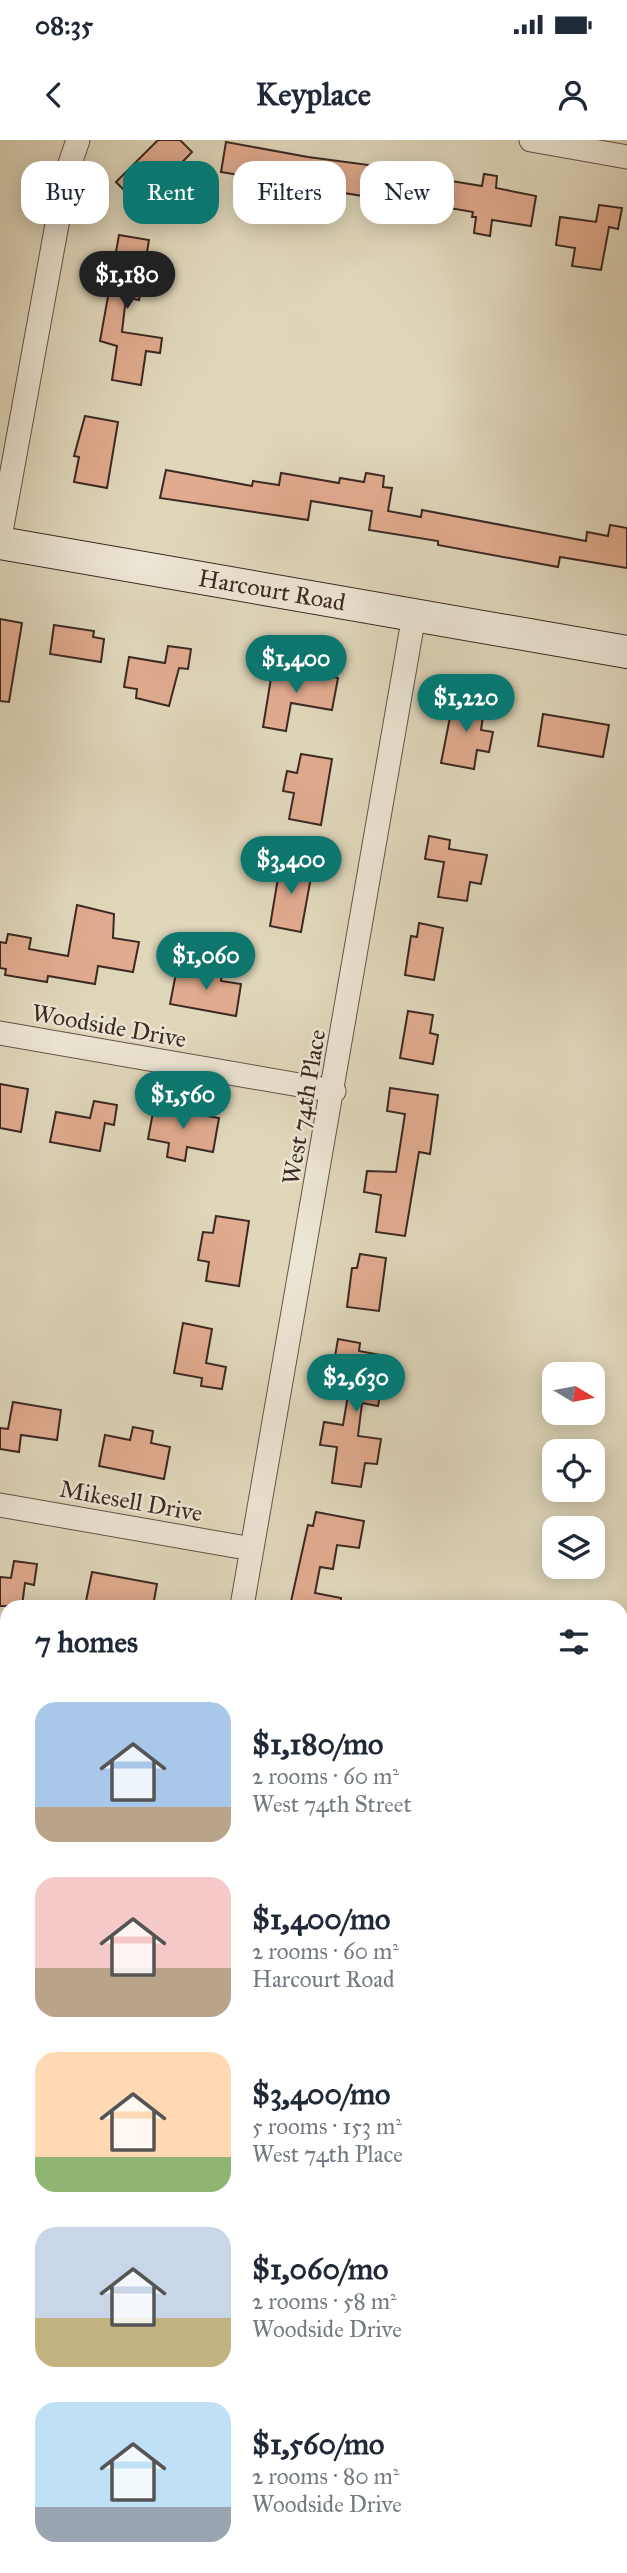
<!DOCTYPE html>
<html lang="en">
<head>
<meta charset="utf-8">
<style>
  :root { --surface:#fff; --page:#f6f6f7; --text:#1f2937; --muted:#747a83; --accent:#0f766e }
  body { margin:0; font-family:"IM FELL Great Primer",serif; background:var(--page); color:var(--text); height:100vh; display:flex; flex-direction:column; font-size:26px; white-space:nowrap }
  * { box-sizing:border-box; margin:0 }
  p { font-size:23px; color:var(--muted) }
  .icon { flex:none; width:38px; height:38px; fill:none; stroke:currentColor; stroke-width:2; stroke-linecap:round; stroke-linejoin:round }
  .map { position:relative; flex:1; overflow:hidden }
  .side { position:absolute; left:0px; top:1460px; width:628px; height:975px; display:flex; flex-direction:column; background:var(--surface); border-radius:21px 21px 0 0; box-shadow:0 4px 18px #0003 }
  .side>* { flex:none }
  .top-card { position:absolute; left:21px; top:21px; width:586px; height:63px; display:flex; gap:14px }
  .needle { width:46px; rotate:100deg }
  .fabs { position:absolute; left:542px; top:1222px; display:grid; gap:14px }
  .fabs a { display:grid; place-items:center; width:63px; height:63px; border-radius:14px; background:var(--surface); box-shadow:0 4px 18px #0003; font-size:35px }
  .price { position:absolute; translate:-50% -60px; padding:0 16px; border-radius:24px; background:var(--accent); color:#fff; font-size:23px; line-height:46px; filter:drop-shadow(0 2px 4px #0008) }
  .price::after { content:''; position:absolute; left:50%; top:42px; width:21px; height:16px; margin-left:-10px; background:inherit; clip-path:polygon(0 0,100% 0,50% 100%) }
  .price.selected { background:#222; color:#fff }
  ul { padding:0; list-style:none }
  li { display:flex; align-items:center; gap:21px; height:175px; padding:0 35px }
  li span { display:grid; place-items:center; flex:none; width:196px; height:140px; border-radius:21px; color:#555 }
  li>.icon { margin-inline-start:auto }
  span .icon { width:84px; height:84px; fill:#fffc; stroke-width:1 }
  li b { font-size:30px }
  h2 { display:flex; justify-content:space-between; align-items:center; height:84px; padding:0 35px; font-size:30px }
  .pill { padding:0 24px; border-radius:21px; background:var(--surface); box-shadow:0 4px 18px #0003; font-size:24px; line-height:63px }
  .pill.selected { background:var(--accent); color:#fff }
  .status { display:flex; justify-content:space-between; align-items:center; height:49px; padding:0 35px; background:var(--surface); direction:ltr }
  .status svg { height:19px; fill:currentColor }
  header { display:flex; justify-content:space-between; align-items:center; height:91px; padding:0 35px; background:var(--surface); font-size:32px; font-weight:700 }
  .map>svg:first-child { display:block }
</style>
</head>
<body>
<div class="status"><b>08:35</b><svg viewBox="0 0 49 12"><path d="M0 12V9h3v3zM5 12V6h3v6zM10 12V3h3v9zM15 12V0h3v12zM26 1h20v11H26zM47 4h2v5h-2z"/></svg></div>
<header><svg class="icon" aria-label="back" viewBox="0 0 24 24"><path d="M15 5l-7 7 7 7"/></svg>Keyplace<svg class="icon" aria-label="person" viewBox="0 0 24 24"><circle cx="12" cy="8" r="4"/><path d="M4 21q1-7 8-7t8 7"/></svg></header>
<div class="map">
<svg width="627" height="2433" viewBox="0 0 627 2433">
  <rect width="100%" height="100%" fill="#e0d7bb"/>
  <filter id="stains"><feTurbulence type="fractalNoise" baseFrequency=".00286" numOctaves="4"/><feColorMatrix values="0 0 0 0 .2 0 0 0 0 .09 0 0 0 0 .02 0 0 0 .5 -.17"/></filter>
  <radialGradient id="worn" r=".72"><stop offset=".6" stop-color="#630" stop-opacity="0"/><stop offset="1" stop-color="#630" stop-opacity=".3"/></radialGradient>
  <!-- building -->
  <path fill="#e1ab8f" stroke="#3c2923" stroke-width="2" d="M 158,0 L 180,0 L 192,12 L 168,37 L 176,43 L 161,58 L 154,52 L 140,66 L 116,42 Z
    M 226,2 L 308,17 L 452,36 L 451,41 L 482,46 L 484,34 L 497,36 L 496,48 L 536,56 L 531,86 L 492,80 L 490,96 L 474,93 L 476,77 L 472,77 L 473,72 L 409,61 L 410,56 L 364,48 L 363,56 L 331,51 L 328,72 L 300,68 L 304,46 L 221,32 Z
    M 599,65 L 622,68 L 618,89 L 609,87 L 601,130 L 572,126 L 575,108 L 556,105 L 560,77 L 596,82 Z
    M 119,95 L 149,100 L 139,160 L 126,157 L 122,192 L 162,198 L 160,213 L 146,211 L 141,245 L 112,240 L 117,206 L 100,201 Z
    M 85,276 L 118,282 L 107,348 L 74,342 L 79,317 L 74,316 Z
    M 166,330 L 252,346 L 253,341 L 279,345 L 281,333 L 339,343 L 340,338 L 364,342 L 366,333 L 384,336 L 383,347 L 392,348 L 388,371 L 421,377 L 422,370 L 586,401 L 587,392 L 608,396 L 610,385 L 627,388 L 627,428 L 560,417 L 558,427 L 438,405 L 438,401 L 369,390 L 372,371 L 311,361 L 308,380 L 160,358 Z
    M 0,479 L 22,483 L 9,562 L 0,561 Z
    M 54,485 L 94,491 L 93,497 L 104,499 L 101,522 L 50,514 Z
    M 168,506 L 191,509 L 188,529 L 179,528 L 169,566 L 136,558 L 137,549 L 124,547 L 129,517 L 165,523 Z
    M 273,526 L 338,538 L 332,570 L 291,563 L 286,591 L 263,587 Z
    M 454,557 L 485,563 L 481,590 L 493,592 L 489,612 L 477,610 L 474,629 L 441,623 Z
    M 543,574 L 609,585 L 603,617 L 538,606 Z
    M 301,614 L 332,619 L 321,685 L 289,679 L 294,653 L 283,651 L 287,631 L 297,633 Z
    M 429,696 L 450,700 L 449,709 L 487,715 L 481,744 L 470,742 L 467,761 L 438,757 L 444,722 L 425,719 Z
    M 281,720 L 313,726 L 301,792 L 270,786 Z
    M 77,765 L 114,774 L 113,798 L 139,802 L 133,832 L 98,826 L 95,844 L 48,836 L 47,842 L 5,835 L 6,829 L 0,828 L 0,802 L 6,803 L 8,794 L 31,798 L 29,809 L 68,816 Z
    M 419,783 L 443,788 L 434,840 L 405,835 L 411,796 L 417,797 Z
    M 203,825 L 223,829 L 221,841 L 241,844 L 236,876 L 170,864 L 176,833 L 201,837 Z
    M 408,871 L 433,875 L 430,893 L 438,895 L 433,924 L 400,918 Z
    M 0,944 L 28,949 L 21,992 L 0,988 Z
    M 390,948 L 438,955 L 430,1014 L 419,1012 L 405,1096 L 376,1092 L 381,1055 L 364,1052 L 367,1031 L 396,1032 L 405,974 L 387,971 Z
    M 94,961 L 117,965 L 114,985 L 105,983 L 100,1011 L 50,1002 L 56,972 L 90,978 Z
    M 154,967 L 219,978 L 213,1012 L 187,1007 L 185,1021 L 167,1017 L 169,1003 L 148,999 Z
    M 216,1076 L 249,1081 L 239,1146 L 206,1141 L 209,1122 L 198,1120 L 203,1092 L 213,1093 Z
    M 360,1114 L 386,1118 L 379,1171 L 347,1167 L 352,1128 L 357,1128 Z
    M 183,1183 L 212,1189 L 206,1223 L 226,1227 L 222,1249 L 201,1246 L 202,1238 L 174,1233 Z
    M 338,1199 L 360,1203 L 359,1211 L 386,1216 L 385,1222 L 392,1223 L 388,1246 L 382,1245 L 378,1266 L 362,1263 L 358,1296 L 381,1299 L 377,1324 L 365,1323 L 361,1347 L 332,1343 L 337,1307 L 320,1305 L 324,1282 L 343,1285 L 353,1225 L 334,1222 Z
    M 13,1262 L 61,1270 L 57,1300 L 21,1295 L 19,1312 L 0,1309 L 0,1288 L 8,1289 Z
    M 133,1287 L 153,1291 L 151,1303 L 170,1307 L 164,1339 L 99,1326 L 105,1295 L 130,1300 Z
    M 316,1372 L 364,1381 L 359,1408 L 337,1405 L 333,1429 L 320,1427 L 315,1453 L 341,1458 L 340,1466 L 290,1466 L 308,1385 L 313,1386 Z
    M 14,1421 L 37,1424 L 34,1445 L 25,1443 L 22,1466 L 0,1466 L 0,1437 L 11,1438 Z
    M 92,1432 L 157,1444 L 153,1466 L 85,1466 Z"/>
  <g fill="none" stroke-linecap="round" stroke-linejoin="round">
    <defs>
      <path id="street" d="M 531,0 L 627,17
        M 0,397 L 66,35 L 78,0
        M 0,893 L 334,951
        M 0,1365 L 252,1409
        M 242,1466 L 414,475
        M 621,1972 L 627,1936
        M 0,2260 L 7,2261
        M 0,2376 L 7,2377
        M 621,2406 L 627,2407
        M 71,2433 L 73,2427
        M 547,2433 L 548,2427"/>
      <g id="secondary">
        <path id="s1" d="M 0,403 L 627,512"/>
        <path d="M 0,1858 L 7,1859"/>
        <path d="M 621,1966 L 627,1967"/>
      </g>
    </defs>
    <!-- street casing -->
    <use href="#street" stroke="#655449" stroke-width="25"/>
    <!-- secondary casing -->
    <use href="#secondary" stroke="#3c2923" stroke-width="34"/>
    <!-- street -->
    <use href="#street" stroke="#ebe5d3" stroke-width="23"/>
    <!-- secondary -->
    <use href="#secondary" stroke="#ebe5d3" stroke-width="32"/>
  </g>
  <g text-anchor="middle" stroke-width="5" stroke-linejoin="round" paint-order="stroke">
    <!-- street labels -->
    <g font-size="24" fill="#3c2923" stroke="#ebe5d3">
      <text dy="8" stroke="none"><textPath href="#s1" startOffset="276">Harcourt Road</textPath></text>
      <text transform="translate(109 886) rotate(10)" y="8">Woodside Drive</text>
      <text transform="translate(304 967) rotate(-80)" y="8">West 74th Place</text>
      <text transform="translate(131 1361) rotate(10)" y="8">Mikesell Drive</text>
    </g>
  </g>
  <rect width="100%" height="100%" filter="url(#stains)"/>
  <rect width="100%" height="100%" fill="url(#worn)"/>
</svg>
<div class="fabs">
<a><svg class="needle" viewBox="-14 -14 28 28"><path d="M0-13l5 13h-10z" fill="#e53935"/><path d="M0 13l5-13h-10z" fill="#747a83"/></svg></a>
<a><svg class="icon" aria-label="locate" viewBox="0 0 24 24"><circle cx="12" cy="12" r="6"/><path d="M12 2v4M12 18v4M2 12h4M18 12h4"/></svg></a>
<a><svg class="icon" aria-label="layers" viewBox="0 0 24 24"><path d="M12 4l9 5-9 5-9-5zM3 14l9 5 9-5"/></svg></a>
</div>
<b class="price selected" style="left:127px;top:171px">$1,180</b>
<b class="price" style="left:296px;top:555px">$1,400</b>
<b class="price" style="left:466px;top:594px">$1,220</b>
<b class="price" style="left:291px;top:756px">$3,400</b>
<b class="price" style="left:206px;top:852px">$1,060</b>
<b class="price" style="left:183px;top:991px">$1,560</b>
<b class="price" style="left:356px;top:1274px">$2,630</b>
<div class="top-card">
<a class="pill">Buy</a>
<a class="pill selected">Rent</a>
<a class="pill">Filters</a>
<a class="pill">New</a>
</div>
<section class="side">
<h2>7 homes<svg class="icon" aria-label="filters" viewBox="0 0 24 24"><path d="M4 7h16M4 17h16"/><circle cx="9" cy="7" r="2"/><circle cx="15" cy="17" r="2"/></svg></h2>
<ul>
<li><span style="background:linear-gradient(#a9c7e8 75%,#b9a48a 0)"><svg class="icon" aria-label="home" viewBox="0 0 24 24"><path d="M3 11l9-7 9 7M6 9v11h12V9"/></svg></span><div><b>$1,180/mo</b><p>2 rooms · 60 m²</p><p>West 74th Street</p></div></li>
<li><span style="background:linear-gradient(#f6c9c9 65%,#b9a48a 0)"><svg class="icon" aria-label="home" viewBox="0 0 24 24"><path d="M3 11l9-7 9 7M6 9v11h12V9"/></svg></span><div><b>$1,400/mo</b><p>2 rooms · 60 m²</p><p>Harcourt Road</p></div></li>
<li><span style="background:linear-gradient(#ffd9b3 75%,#8fb573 0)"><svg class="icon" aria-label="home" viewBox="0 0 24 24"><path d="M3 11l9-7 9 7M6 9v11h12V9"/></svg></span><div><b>$3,400/mo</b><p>5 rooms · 153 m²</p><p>West 74th Place</p></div></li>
<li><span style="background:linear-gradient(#c9d6e8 65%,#c2b280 0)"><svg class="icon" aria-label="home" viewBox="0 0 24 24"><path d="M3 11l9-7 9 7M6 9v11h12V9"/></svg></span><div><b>$1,060/mo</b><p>2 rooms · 58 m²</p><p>Woodside Drive</p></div></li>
<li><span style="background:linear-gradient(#bfe0f5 75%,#9aa5b1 0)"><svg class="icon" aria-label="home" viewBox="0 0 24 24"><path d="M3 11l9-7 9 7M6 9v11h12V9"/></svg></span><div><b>$1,560/mo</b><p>2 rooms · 80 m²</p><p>Woodside Drive</p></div></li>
</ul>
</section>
</div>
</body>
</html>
